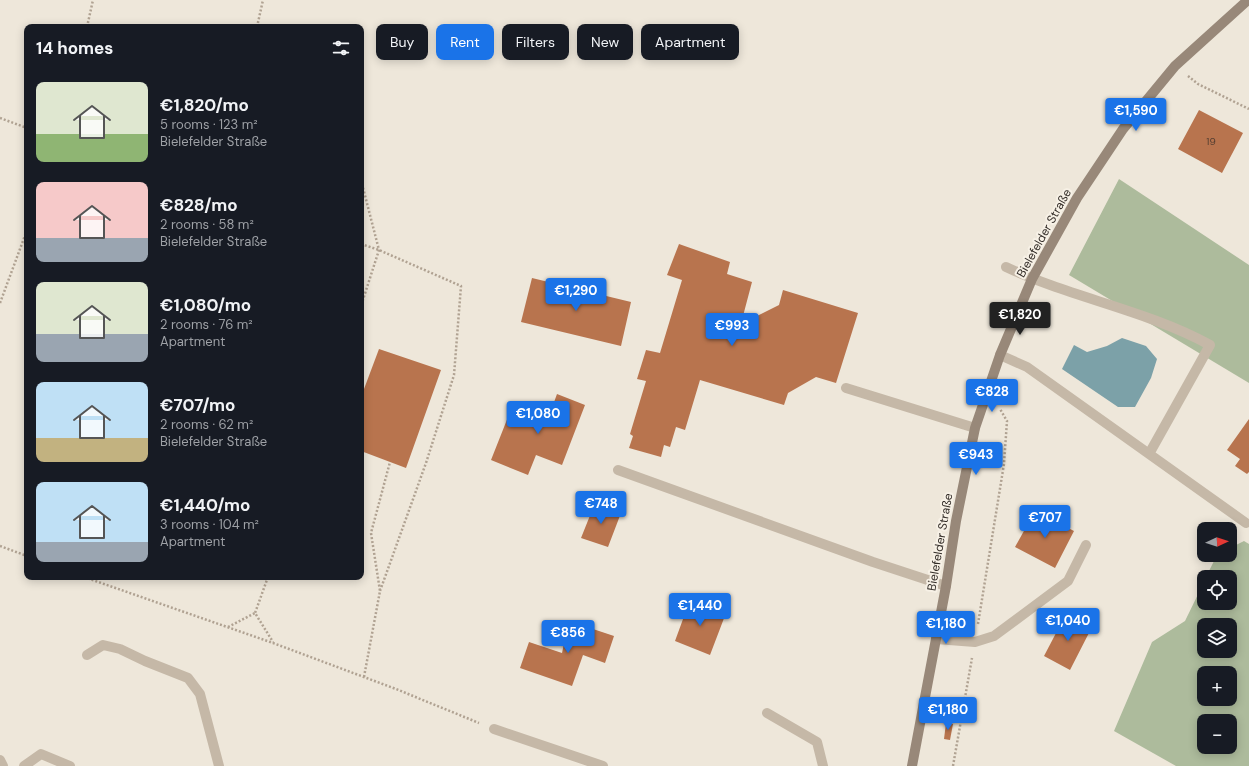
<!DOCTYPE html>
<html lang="en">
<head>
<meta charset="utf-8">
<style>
  :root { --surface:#171b24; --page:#242831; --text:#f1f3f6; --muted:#9ea1a6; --accent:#1a73e8 }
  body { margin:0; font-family:"DM Sans",sans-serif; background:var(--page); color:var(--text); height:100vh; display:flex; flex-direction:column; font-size:15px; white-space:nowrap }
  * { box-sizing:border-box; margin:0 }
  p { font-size:13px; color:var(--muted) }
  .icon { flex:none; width:22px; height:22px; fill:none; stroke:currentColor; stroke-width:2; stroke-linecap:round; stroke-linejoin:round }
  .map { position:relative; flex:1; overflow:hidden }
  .side { position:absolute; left:24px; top:24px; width:340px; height:556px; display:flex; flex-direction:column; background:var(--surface); border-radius:8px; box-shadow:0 2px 10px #0003 }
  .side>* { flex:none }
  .banner { position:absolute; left:376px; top:24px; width:380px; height:36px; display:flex; gap:8px }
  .needle { width:26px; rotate:87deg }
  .buttons { position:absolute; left:1197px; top:522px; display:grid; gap:8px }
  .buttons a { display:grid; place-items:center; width:40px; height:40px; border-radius:8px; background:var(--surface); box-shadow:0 2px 10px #0003; font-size:20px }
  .price { position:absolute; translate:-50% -34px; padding:0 9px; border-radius:4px; background:var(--accent); color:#fff; font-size:13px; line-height:26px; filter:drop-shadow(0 1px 2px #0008) }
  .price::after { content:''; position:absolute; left:50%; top:24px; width:12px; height:9px; margin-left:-6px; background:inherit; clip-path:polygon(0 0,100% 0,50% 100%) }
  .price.on { background:#222; color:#fff }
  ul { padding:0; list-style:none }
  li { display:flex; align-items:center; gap:12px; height:100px; padding:0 12px }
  li span { display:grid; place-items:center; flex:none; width:112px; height:80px; border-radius:8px; color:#555 }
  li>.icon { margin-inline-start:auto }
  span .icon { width:48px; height:48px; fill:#fffc; stroke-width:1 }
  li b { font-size:17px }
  h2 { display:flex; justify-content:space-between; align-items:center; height:48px; padding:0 12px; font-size:17px }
  .tag { padding:0 14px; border-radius:8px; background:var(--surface); box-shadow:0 2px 10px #0003; font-size:14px; line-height:36px }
  .tag.on { background:var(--accent); color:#fff }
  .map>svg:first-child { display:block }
</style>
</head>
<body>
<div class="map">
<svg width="1249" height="766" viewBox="0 0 1249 766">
  <rect width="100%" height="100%" fill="#eee7da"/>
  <!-- green -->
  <path fill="#adbb9c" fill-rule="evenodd" d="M 1119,179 L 1249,265 L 1249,383 L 1069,275 Z
    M 1244,541 L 1249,544 L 1249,766 L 1176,766 L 1114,731 L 1152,642 L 1185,621 L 1204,582 L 1204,603 L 1230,603 L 1230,577 L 1206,577 L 1217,555 L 1230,555 L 1230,548 ZM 1204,625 L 1230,625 L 1230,651 L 1204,651 ZM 1204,673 L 1230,673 L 1230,699 L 1204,699 ZM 1204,721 L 1230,721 L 1230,747 L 1204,747 Z"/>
  <!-- water -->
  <path fill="#7ca1a8" d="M 1122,338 L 1146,346 L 1157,359 L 1151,378 L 1135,407 L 1118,407 L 1062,369 L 1074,345 L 1087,352 L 1107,346 Z"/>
  <!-- building -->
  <path fill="#b8744e" d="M 1199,110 L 1243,133 L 1222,173 L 1178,149 Z
    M 679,244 L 730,262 L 727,274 L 752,282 L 743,316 L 751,319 L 779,305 L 783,290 L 858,313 L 836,383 L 816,377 L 788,393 L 784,405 L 700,380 L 685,430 L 676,427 L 670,447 L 664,445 L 661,457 L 629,448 L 633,436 L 630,434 L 646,381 L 637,379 L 646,350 L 660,353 L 682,280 L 667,275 Z
    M 532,278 L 631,302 L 621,346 L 521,322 Z
    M 379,349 L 441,370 L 406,468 L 361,451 L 361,397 Z
    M 557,394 L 585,405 L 562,465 L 536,455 L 528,475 L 491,460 L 514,402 L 549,416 Z
    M 1249,419 L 1249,472 L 1247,474 L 1235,466 L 1240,459 L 1227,450 Z
    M 595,503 L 621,513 L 608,547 L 581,538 Z
    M 1035,511 L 1074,531 L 1055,568 L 1015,547 Z
    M 690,600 L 726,613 L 710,655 L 675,641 Z
    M 1066,614 L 1092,627 L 1070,670 L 1044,656 Z
    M 572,622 L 614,636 L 605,663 L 583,655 L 572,686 L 520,668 L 529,642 L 562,653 L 565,639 L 566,639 Z
    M 946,723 L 953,724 L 950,740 L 944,739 Z"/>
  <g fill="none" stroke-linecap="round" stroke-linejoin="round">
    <!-- path -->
    <path stroke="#b0a292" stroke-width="2.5" stroke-dasharray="2 2" stroke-linecap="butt" d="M 87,27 L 93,0
      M 257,27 L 263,0
      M 1188,76 L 1198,84 L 1249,109
      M 0,118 L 27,128
      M 361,180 L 379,250 L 361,306
      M 361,244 L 379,250 L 461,286 L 454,375 L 426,463 L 380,591
      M 0,303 L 27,230
      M 0,546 L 27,556
      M 84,577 L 273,643 L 396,689 L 479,723
      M 268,577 L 255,613 L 273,642
      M 978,624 L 1004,464 L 1007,421 L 1000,409
      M 228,627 L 255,613
      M 364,677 L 380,591 L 371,533 L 390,462
      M 953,766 L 972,658"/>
    <!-- lane -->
    <path stroke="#c5b8a7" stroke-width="10" d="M 1006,267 C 1072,298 1146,310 1210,345 L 1149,454
      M 1000,355 L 1027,367 L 1246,523
      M 846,388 L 975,428
      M 618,470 L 873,562 L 946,586
      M 936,639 L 975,642 L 994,636 L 1068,581 L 1086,545
      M 87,655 L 103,645 L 120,649 L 145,661 L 188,678 L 200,694 L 219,766
      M 767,713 L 817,742 L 823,766
      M 494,729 L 603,766
      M 0,760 L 3,766
      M 24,766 L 41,754 L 70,766"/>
    <!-- secondary -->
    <path stroke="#988879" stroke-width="10" d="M 912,766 L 946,586 L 956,521 L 975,428 L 1000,355 L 1032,279 L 1077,198 L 1123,129 L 1175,66 L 1248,0"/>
  </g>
  <g text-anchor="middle" stroke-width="4" stroke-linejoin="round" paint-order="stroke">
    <!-- number labels -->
    <g font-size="10" fill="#543e31">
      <text x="1211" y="145">19</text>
    </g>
    <!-- street labels -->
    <g font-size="12" fill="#322c27" stroke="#f7f1e6">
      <text transform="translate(1044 233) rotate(-61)" y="4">Bielefelder Straße</text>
      <text transform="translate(940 542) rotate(-80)" y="4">Bielefelder Straße</text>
    </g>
  </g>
</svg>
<div class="buttons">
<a><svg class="needle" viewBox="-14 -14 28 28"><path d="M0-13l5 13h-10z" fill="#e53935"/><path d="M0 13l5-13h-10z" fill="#9ea1a6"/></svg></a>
<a><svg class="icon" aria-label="locate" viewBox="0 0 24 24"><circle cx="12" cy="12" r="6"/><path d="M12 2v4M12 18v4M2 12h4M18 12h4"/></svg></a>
<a><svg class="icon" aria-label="layers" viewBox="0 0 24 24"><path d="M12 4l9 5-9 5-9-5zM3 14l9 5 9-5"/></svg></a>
<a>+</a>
<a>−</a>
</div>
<b class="price" style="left:1136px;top:132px">€1,590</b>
<b class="price" style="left:576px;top:312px">€1,290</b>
<b class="price on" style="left:1020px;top:336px">€1,820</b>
<b class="price" style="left:732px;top:347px">€993</b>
<b class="price" style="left:992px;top:413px">€828</b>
<b class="price" style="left:538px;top:435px">€1,080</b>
<b class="price" style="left:976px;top:476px">€943</b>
<b class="price" style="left:601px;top:525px">€748</b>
<b class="price" style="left:1045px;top:539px">€707</b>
<b class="price" style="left:700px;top:627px">€1,440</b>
<b class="price" style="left:1068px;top:642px">€1,040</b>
<b class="price" style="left:946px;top:645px">€1,180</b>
<b class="price" style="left:568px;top:654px">€856</b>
<b class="price" style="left:948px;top:731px">€1,180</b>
<div class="banner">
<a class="tag">Buy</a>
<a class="tag on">Rent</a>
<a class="tag">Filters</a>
<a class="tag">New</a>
<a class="tag">Apartment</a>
</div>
<section class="side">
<h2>14 homes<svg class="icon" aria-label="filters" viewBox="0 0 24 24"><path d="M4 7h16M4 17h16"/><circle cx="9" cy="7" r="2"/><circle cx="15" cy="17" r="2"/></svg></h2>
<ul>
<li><span style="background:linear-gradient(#dfe7d0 65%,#8fb573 0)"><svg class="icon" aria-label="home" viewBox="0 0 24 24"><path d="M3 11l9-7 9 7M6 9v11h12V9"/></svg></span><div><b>€1,820/mo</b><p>5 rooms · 123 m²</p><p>Bielefelder Straße</p></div></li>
<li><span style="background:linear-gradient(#f6c9c9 70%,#9aa5b1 0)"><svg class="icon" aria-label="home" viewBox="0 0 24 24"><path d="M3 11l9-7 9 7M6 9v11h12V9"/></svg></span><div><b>€828/mo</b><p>2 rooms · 58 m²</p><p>Bielefelder Straße</p></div></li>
<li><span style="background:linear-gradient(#dfe7d0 65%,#9aa5b1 0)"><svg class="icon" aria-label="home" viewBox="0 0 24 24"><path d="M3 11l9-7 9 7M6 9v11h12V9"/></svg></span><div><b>€1,080/mo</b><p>2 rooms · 76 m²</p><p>Apartment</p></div></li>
<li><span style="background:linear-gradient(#bfe0f5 70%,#c2b280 0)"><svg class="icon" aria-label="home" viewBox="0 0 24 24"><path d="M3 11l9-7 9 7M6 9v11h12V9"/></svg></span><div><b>€707/mo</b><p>2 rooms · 62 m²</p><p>Bielefelder Straße</p></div></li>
<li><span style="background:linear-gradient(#bfe0f5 75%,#9aa5b1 0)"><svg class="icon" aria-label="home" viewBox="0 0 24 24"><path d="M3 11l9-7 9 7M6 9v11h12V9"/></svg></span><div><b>€1,440/mo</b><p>3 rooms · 104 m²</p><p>Apartment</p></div></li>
</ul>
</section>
</div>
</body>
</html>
